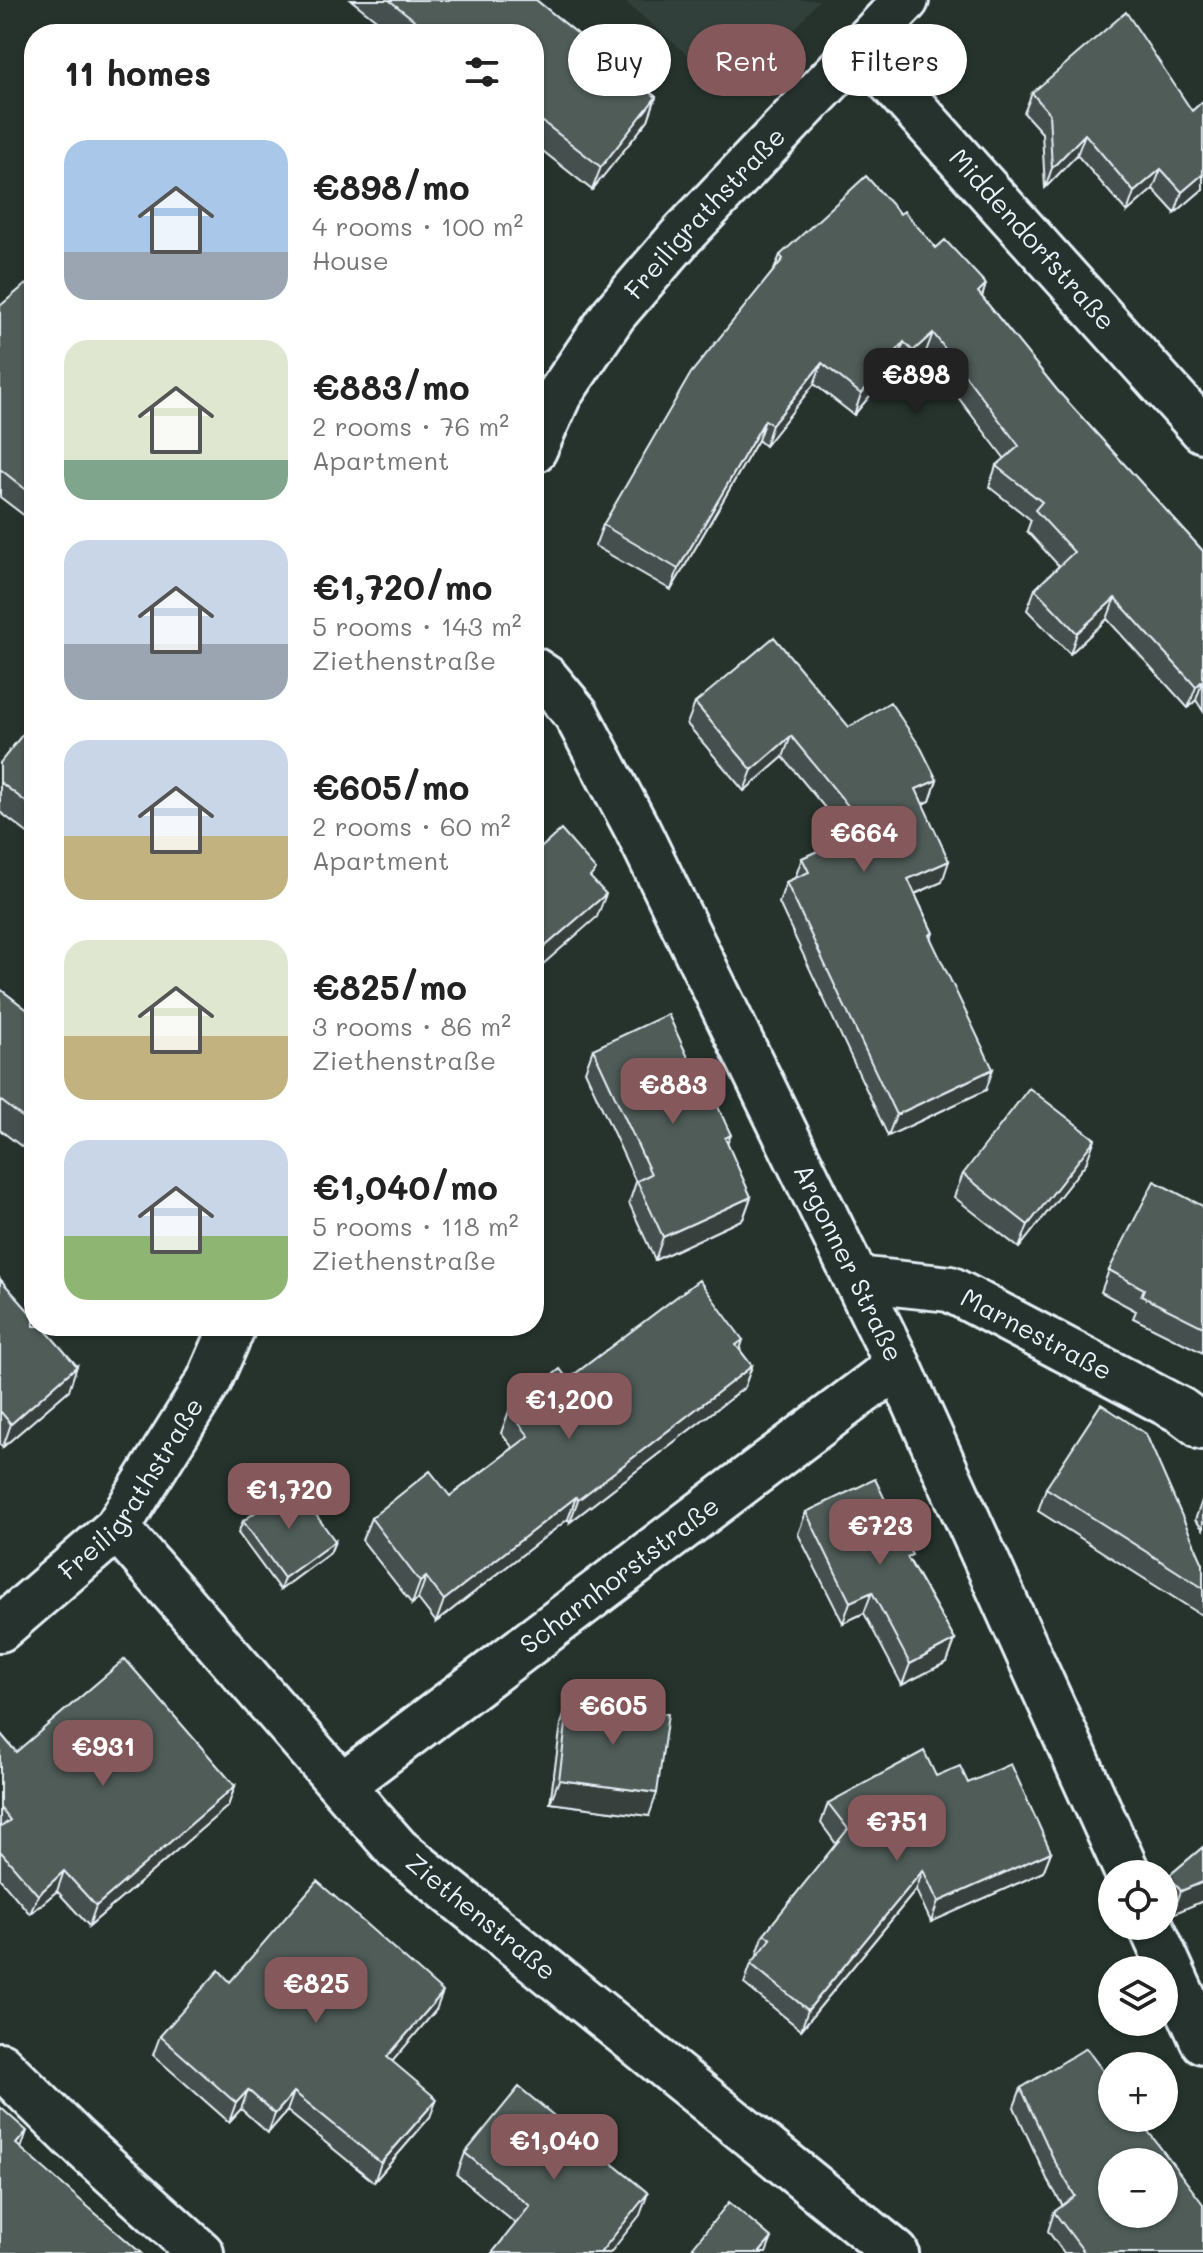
<!DOCTYPE html>
<html lang="en">
<head>
<meta charset="utf-8">
<style>
  :root { --surface:#fff; --page:#f6f6f6; --text:#222; --muted:#767676; --accent:#85585c }
  body { margin:0; font-family:Mali,sans-serif; background:var(--page); color:var(--text); height:100vh; display:flex; flex-direction:column; font-size:30px; white-space:nowrap }
  * { box-sizing:border-box; margin:0 }
  p { font-size:26px; color:var(--muted) }
  .icon { flex:none; width:44px; height:44px; fill:none; stroke:currentColor; stroke-width:2; stroke-linecap:round; stroke-linejoin:round }
  .map { position:relative; flex:1; overflow:hidden }
  .panel { position:absolute; left:24px; top:24px; width:520px; height:1312px; display:flex; flex-direction:column; background:var(--surface); border-radius:32px; box-shadow:0 2px 6px #0004 }
  .panel>* { flex:none }
  .hud { position:absolute; left:568px; top:24px; width:514px; height:72px; display:flex; gap:16px }
  .buttons { position:absolute; left:1098px; top:1860px; display:grid; gap:16px }
  .buttons a { display:grid; place-items:center; width:80px; height:80px; border-radius:50%; background:var(--surface); box-shadow:0 2px 6px #0004; font-size:40px }
  .price { position:absolute; translate:-50% -68px; padding:0 18px; border-radius:16px; background:var(--accent); color:#fff; font-size:26px; line-height:52px; filter:drop-shadow(0 2px 4px #0008) }
  .price::after { content:''; position:absolute; left:50%; top:48px; width:24px; height:18px; margin-left:-12px; background:inherit; clip-path:polygon(0 0,100% 0,50% 100%) }
  .price.selected { background:#222; color:#fff }
  ul { padding:0; list-style:none }
  li { display:flex; align-items:center; gap:24px; height:200px; padding:0 40px }
  li span { display:grid; place-items:center; flex:none; width:224px; height:160px; border-radius:24px; color:#555 }
  li>.icon { margin-inline-start:auto }
  span .icon { width:96px; height:96px; fill:#fffc; stroke-width:1 }
  li b { font-size:34px }
  h2 { display:flex; justify-content:space-between; align-items:center; height:96px; padding:0 40px; font-size:34px }
  .pill { padding:0 28px; border-radius:36px; background:var(--surface); box-shadow:0 2px 6px #0004; font-size:28px; line-height:72px }
  .pill.selected { background:var(--accent); color:#fff }
  .map>svg:first-child { display:block }
</style>
</head>
<body>
<div class="map">
<svg width="1203" height="2253" viewBox="0 0 1203 2253">
  <rect width="100%" height="100%" fill="#26332d"/>
  <filter id="ink" filterUnits="userSpaceOnUse"><feTurbulence type="fractalNoise" baseFrequency=".0125" numOctaves="2"/><feDisplacementMap in="SourceGraphic" scale="16" xChannelSelector="R" yChannelSelector="G"/><feConvolveMatrix kernelMatrix="1 2 1 2 8 2 1 2 1" color-interpolation-filters="sRGB"/></filter>
  <g filter="url(#ink)">
    <!-- built -->
    <path fill="#333f3a" d="M 623,0 L 819,0 L 738,98 Z"/>
    <g fill="none" stroke-linecap="round" stroke-linejoin="round">
      <defs>
        <g id="street">
          <path id="s1" d="M 861,49 L 1203,430"/>
          <path id="s2" d="M 534,450 L 559,395 L 614,314 L 683,234 L 906,0"/>
          <path id="s3" d="M 534,670 L 546,678 L 576,714 L 637,829 L 898,1365 L 1128,1874"/>
          <path id="s4" d="M 856,1279 L 950,1289 L 1180,1410 L 1203,1427"/>
          <path id="s5" d="M 117,1528 L 397,1849 L 896,2253"/>
          <path id="s6" d="M 0,1629 L 117,1528 L 209,1381 L 233,1326"/>
          <path id="s7" d="M 342,1785 L 898,1365"/>
          <path d="M 1151,1926 L 1203,2041"/>
          <path d="M 0,2065 L 74,2138 L 201,2253"/>
        </g>
      </defs>
      <!-- street casing -->
      <use href="#street" stroke="#e8f1f8" stroke-width="50"/>
      <!-- street -->
      <use href="#street" stroke="#26332d" stroke-width="44"/>
    </g>
    <!-- wall -->
    <path fill="#454f4d" stroke="#e8f1f8" stroke-width="2" d="M 351,0 L 536,0 L 656,97 L 648,120 L 592,190 L 534,144 L 534,34 L 394,34 Z
      M 1032,93 L 1192,111 L 1203,101 L 1203,189 L 1175,213 L 1153,189 L 1127,212 L 1077,155 L 1045,188 L 1042,133 L 1024,113 Z
      M 900,214 L 936,248 L 986,284 L 982,297 L 1057,390 L 1203,551 L 1203,711 L 1196,700 L 1188,708 L 1107,619 L 1070,654 L 1027,610 L 1035,589 L 1059,566 L 1027,531 L 1031,520 L 989,487 L 996,466 L 1005,459 L 925,354 L 906,372 L 897,363 L 854,415 L 814,384 L 765,446 L 758,440 L 671,590 L 595,546 L 603,525 L 774,270 L 780,255 Z
      M 34,294 L 34,523 L 0,497 L 0,306 Z
      M 695,703 L 849,727 L 937,780 L 930,801 L 923,804 L 942,882 L 915,894 L 933,933 L 931,939 L 986,1090 L 888,1136 L 779,903 L 786,882 L 795,878 L 802,858 L 849,837 L 783,757 L 744,791 L 687,724 Z
      M 34,720 L 34,838 L 0,812 L 0,763 Z
      M 0,989 L 34,1015 L 34,1156 L 0,1130 Z
      M 593,1049 L 697,1077 L 731,1135 L 727,1144 L 751,1197 L 743,1219 L 655,1260 L 629,1203 L 636,1182 L 585,1071 Z
      M 1086,1163 L 1019,1248 L 954,1197 L 963,1174 Z
      M 1203,1206 L 1203,1353 L 1133,1318 L 1136,1311 L 1101,1292 L 1109,1270 Z
      M 0,1279 L 69,1390 L 3,1447 L 0,1444 Z
      M 743,1340 L 740,1350 L 752,1366 L 744,1388 L 570,1522 L 568,1519 L 436,1622 L 418,1599 L 412,1604 L 362,1540 L 371,1518 L 450,1496 L 513,1448 L 501,1433 L 509,1411 L 568,1379 Z
      M 1046,1488 L 1203,1564 L 1203,1616 L 1038,1511 Z
      M 1203,1498 L 1203,1529 L 1195,1520 Z
      M 806,1512 L 910,1561 L 955,1640 L 947,1662 L 902,1685 L 864,1613 L 843,1623 L 798,1534 Z
      M 243,1521 L 335,1541 L 330,1553 L 280,1590 L 238,1533 Z
      M 569,1701 L 649,1816 L 550,1803 L 561,1724 Z
      M 0,1733 L 16,1752 L 235,1786 L 228,1806 L 89,1926 L 57,1891 L 30,1914 L 0,1879 Z
      M 936,1776 L 968,1783 L 1051,1852 L 1043,1872 L 931,1922 L 916,1890 L 801,2030 L 744,1984 L 751,1964 L 758,1955 L 757,1954 L 764,1934 L 836,1844 L 821,1823 L 828,1803 Z
      M 1203,1847 L 1173,1914 L 1164,1905 L 1165,1879 Z
      M 230,1982 L 436,2010 L 392,2061 L 430,2117 L 374,2182 L 287,2111 L 268,2133 L 241,2109 L 229,2122 L 153,2055 L 160,2036 Z
      M 1021,2088 L 1203,2253 L 1064,2253 L 1048,2231 L 1054,2212 L 1063,2206 L 1047,2179 L 1014,2107 Z
      M 465,2153 L 640,2215 L 516,2224 L 457,2175 Z
      M 693,2247 L 766,2253 L 691,2253 Z"/>
    <!-- shaded-wall -->
    <path fill="#38403e" stroke="#e8f1f8" stroke-width="2" d="M 656,97 L 648,120 L 592,190 L 601,167 Z
      M 1085,134 L 1077,155 L 1045,188 L 1052,168 Z
      M 1161,169 L 1153,189 L 1127,212 L 1134,192 Z
      M 1203,174 L 1203,189 L 1175,213 L 1182,192 Z
      M 986,284 L 979,306 L 978,292 Z
      M 933,333 L 925,354 L 906,372 L 913,351 Z
      M 904,342 L 897,363 L 854,415 L 861,394 Z
      M 822,363 L 814,384 L 765,446 L 772,425 Z
      M 765,420 L 758,440 L 671,590 L 678,569 Z
      M 1115,598 L 1107,619 L 1070,654 L 1077,633 Z
      M 1203,680 L 1196,700 L 1188,708 L 1196,687 Z
      M 791,736 L 783,757 L 744,791 L 752,770 Z
      M 937,780 L 930,801 L 908,810 L 916,789 Z
      M 949,861 L 942,882 L 900,900 L 908,879 Z
      M 606,894 L 597,917 L 534,972 L 534,956 Z
      M 993,1069 L 986,1090 L 888,1136 L 896,1115 Z
      M 1095,1139 L 1086,1163 L 1019,1248 L 1028,1225 Z
      M 751,1197 L 743,1219 L 655,1260 L 663,1237 Z
      M 77,1366 L 69,1390 L 3,1447 L 11,1424 Z
      M 752,1366 L 744,1388 L 570,1522 L 578,1500 Z
      M 576,1497 L 568,1519 L 436,1622 L 444,1600 Z
      M 335,1541 L 330,1553 L 280,1590 L 284,1578 Z
      M 426,1577 L 418,1599 L 412,1604 L 420,1582 Z
      M 872,1592 L 864,1613 L 843,1623 L 850,1602 Z
      M 955,1640 L 947,1662 L 902,1685 L 910,1664 Z
      M 559,1780 L 657,1793 L 649,1816 L 550,1803 Z
      M 235,1786 L 228,1806 L 89,1926 L 96,1906 Z
      M 1051,1852 L 1043,1872 L 931,1922 L 938,1902 Z
      M 923,1870 L 916,1890 L 801,2030 L 808,2010 Z
      M 64,1871 L 57,1891 L 30,1914 L 38,1895 Z
      M 1203,1882 L 1203,1901 L 1173,1914 L 1181,1891 Z
      M 443,1992 L 436,2010 L 380,2076 L 387,2057 Z
      M 248,2090 L 241,2109 L 229,2122 L 236,2103 Z
      M 294,2092 L 287,2111 L 268,2133 L 275,2114 Z
      M 437,2099 L 430,2117 L 374,2182 L 381,2163 Z
      M 27,2131 L 20,2152 L 16,2144 Z
      M 648,2193 L 640,2215 L 610,2253 L 600,2253 Z
      M 772,2238 L 766,2253 L 759,2253 Z"/>
    <!-- building -->
    <path fill="#505c59" stroke="#e8f1f8" stroke-width="2" fill-rule="evenodd" d="M 389,0 L 536,0 L 656,97 L 601,167 L 534,115 L 534,34 L 432,34 Z
      M 1126,12 L 1192,111 L 1203,101 L 1203,174 L 1182,192 L 1161,169 L 1134,192 L 1085,134 L 1052,168 L 1049,113 L 1032,93 Z
      M 866,176 L 900,214 L 904,211 L 936,248 L 945,240 L 986,284 L 978,292 L 1057,390 L 1203,551 L 1203,680 L 1196,687 L 1115,598 L 1077,633 L 1035,589 L 1074,552 L 1035,510 L 1042,502 L 996,466 L 1019,446 L 933,333 L 913,351 L 904,342 L 861,394 L 822,363 L 772,425 L 765,420 L 678,569 L 603,525 L 691,373 L 783,259 L 780,255 Z
      M 26,284 L 34,294 L 34,496 L 0,469 L 0,306 Z
      M 774,637 L 849,727 L 890,702 L 921,748 L 937,780 L 916,789 L 949,861 L 908,879 L 933,933 L 929,935 L 993,1069 L 896,1115 L 786,882 L 809,872 L 802,858 L 867,829 L 791,736 L 752,770 L 695,703 Z
      M 34,720 L 34,808 L 0,782 L 0,763 Z
      M 561,830 L 596,870 L 590,877 L 606,894 L 534,956 L 534,854 Z
      M 0,989 L 34,1015 L 34,1126 L 0,1100 Z
      M 668,1014 L 697,1077 L 703,1074 L 731,1135 L 725,1138 L 751,1197 L 663,1237 L 637,1181 L 651,1174 L 593,1049 Z
      M 1029,1088 L 1095,1139 L 1028,1225 L 963,1174 Z
      M 1154,1181 L 1203,1206 L 1203,1327 L 1141,1296 L 1144,1289 L 1109,1270 Z
      M 0,1279 L 34,1317 L 34,1326 L 42,1326 L 77,1366 L 11,1424 L 0,1411 Z
      M 699,1280 L 743,1340 L 736,1345 L 752,1366 L 578,1500 L 576,1497 L 444,1600 L 426,1577 L 420,1582 L 371,1518 L 430,1471 L 450,1496 L 529,1436 L 509,1411 L 560,1369 L 568,1379 Z
      M 1101,1404 L 1146,1434 L 1203,1564 L 1203,1588 L 1046,1488 Z
      M 875,1479 L 912,1555 L 907,1557 L 955,1640 L 910,1664 L 872,1592 L 850,1602 L 806,1512 Z
      M 294,1485 L 335,1541 L 284,1578 L 243,1521 Z
      M 125,1659 L 235,1786 L 96,1906 L 64,1871 L 38,1895 L 0,1851 L 0,1828 L 10,1820 L 0,1808 L 0,1733 L 16,1752 Z
      M 569,1701 L 668,1714 L 657,1793 L 559,1780 Z
      M 924,1751 L 936,1776 L 960,1766 L 968,1783 L 1011,1764 L 1051,1852 L 938,1902 L 923,1870 L 808,2010 L 751,1964 L 771,1939 L 764,1934 L 848,1829 L 828,1803 Z
      M 1203,1847 L 1203,1882 L 1181,1891 L 1175,1883 L 1165,1879 Z
      M 317,1881 L 443,1992 L 387,2057 L 437,2099 L 381,2163 L 294,2092 L 275,2114 L 248,2090 L 236,2103 L 160,2036 L 219,1970 L 230,1982 Z
      M 1086,2048 L 1112,2083 L 1112,2118 L 1138,2118 L 1203,2204 L 1203,2253 L 1085,2253 L 1054,2212 L 1075,2196 L 1054,2160 L 1021,2088 ZM 1112,2162 L 1164,2162 L 1164,2214 L 1112,2214 Z
      M 519,2087 L 648,2193 L 600,2253 L 492,2253 L 530,2206 L 465,2153 Z
      M 0,2107 L 27,2131 L 16,2144 L 141,2253 L 0,2253 Z
      M 729,2202 L 772,2238 L 759,2253 L 700,2253 L 693,2247 Z"/>
  </g>
  <g text-anchor="middle" stroke-width="8" stroke-linejoin="round" paint-order="stroke">
    <!-- street labels -->
    <g font-size="26" fill="#e8f1f8" stroke="#26332d">
      <text dy="9" stroke="none"><textPath href="#s2" startOffset="294">Freiligrathstraße</textPath></text>
      <text dy="9" stroke="none"><textPath href="#s1" startOffset="256">Middendorfstraße</textPath></text>
      <text dy="9" stroke="none"><textPath href="#s3" startOffset="674">Argonner Straße</textPath></text>
      <text dy="9" stroke="none"><textPath href="#s4" startOffset="192">Marnestraße</textPath></text>
      <text dy="9" stroke="none"><textPath href="#s6" startOffset="194">Freiligrathstraße</textPath></text>
      <text dy="9" stroke="none"><textPath href="#s7" startOffset="348">Scharnhorststraße</textPath></text>
      <text dy="9" stroke="none"><textPath href="#s5" startOffset="534">Ziethenstraße</textPath></text>
    </g>
  </g>
</svg>
<div class="buttons">
<a><svg class="icon" aria-label="locate" viewBox="0 0 24 24"><circle cx="12" cy="12" r="6"/><path d="M12 2v4M12 18v4M2 12h4M18 12h4"/></svg></a>
<a><svg class="icon" aria-label="layers" viewBox="0 0 24 24"><path d="M12 4l9 5-9 5-9-5zM3 14l9 5 9-5"/></svg></a>
<a>+</a>
<a>−</a>
</div>
<b class="price selected" style="left:916px;top:416px">€898</b>
<b class="price" style="left:864px;top:874px">€664</b>
<b class="price" style="left:673px;top:1126px">€883</b>
<b class="price" style="left:569px;top:1441px">€1,200</b>
<b class="price" style="left:289px;top:1531px">€1,720</b>
<b class="price" style="left:880px;top:1567px">€723</b>
<b class="price" style="left:613px;top:1747px">€605</b>
<b class="price" style="left:103px;top:1788px">€931</b>
<b class="price" style="left:897px;top:1863px">€751</b>
<b class="price" style="left:316px;top:2025px">€825</b>
<b class="price" style="left:554px;top:2182px">€1,040</b>
<div class="hud">
<a class="pill">Buy</a>
<a class="pill selected">Rent</a>
<a class="pill">Filters</a>
</div>
<section class="panel">
<h2>11 homes<svg class="icon" aria-label="filters" viewBox="0 0 24 24"><path d="M4 7h16M4 17h16"/><circle cx="9" cy="7" r="2"/><circle cx="15" cy="17" r="2"/></svg></h2>
<ul>
<li><span style="background:linear-gradient(#a9c7e8 70%,#9aa5b1 0)"><svg class="icon" aria-label="home" viewBox="0 0 24 24"><path d="M3 11l9-7 9 7M6 9v11h12V9"/></svg></span><div><b>€898/mo</b><p>4 rooms · 100 m²</p><p>House</p></div></li>
<li><span style="background:linear-gradient(#dfe7d0 75%,#7fa58c 0)"><svg class="icon" aria-label="home" viewBox="0 0 24 24"><path d="M3 11l9-7 9 7M6 9v11h12V9"/></svg></span><div><b>€883/mo</b><p>2 rooms · 76 m²</p><p>Apartment</p></div></li>
<li><span style="background:linear-gradient(#c9d6e8 65%,#9aa5b1 0)"><svg class="icon" aria-label="home" viewBox="0 0 24 24"><path d="M3 11l9-7 9 7M6 9v11h12V9"/></svg></span><div><b>€1,720/mo</b><p>5 rooms · 143 m²</p><p>Ziethenstraße</p></div></li>
<li><span style="background:linear-gradient(#c9d6e8 60%,#c2b280 0)"><svg class="icon" aria-label="home" viewBox="0 0 24 24"><path d="M3 11l9-7 9 7M6 9v11h12V9"/></svg></span><div><b>€605/mo</b><p>2 rooms · 60 m²</p><p>Apartment</p></div></li>
<li><span style="background:linear-gradient(#dfe7d0 60%,#c2b280 0)"><svg class="icon" aria-label="home" viewBox="0 0 24 24"><path d="M3 11l9-7 9 7M6 9v11h12V9"/></svg></span><div><b>€825/mo</b><p>3 rooms · 86 m²</p><p>Ziethenstraße</p></div></li>
<li><span style="background:linear-gradient(#c9d6e8 60%,#8fb573 0)"><svg class="icon" aria-label="home" viewBox="0 0 24 24"><path d="M3 11l9-7 9 7M6 9v11h12V9"/></svg></span><div><b>€1,040/mo</b><p>5 rooms · 118 m²</p><p>Ziethenstraße</p></div></li>
</ul>
</section>
</div>
</body>
</html>
